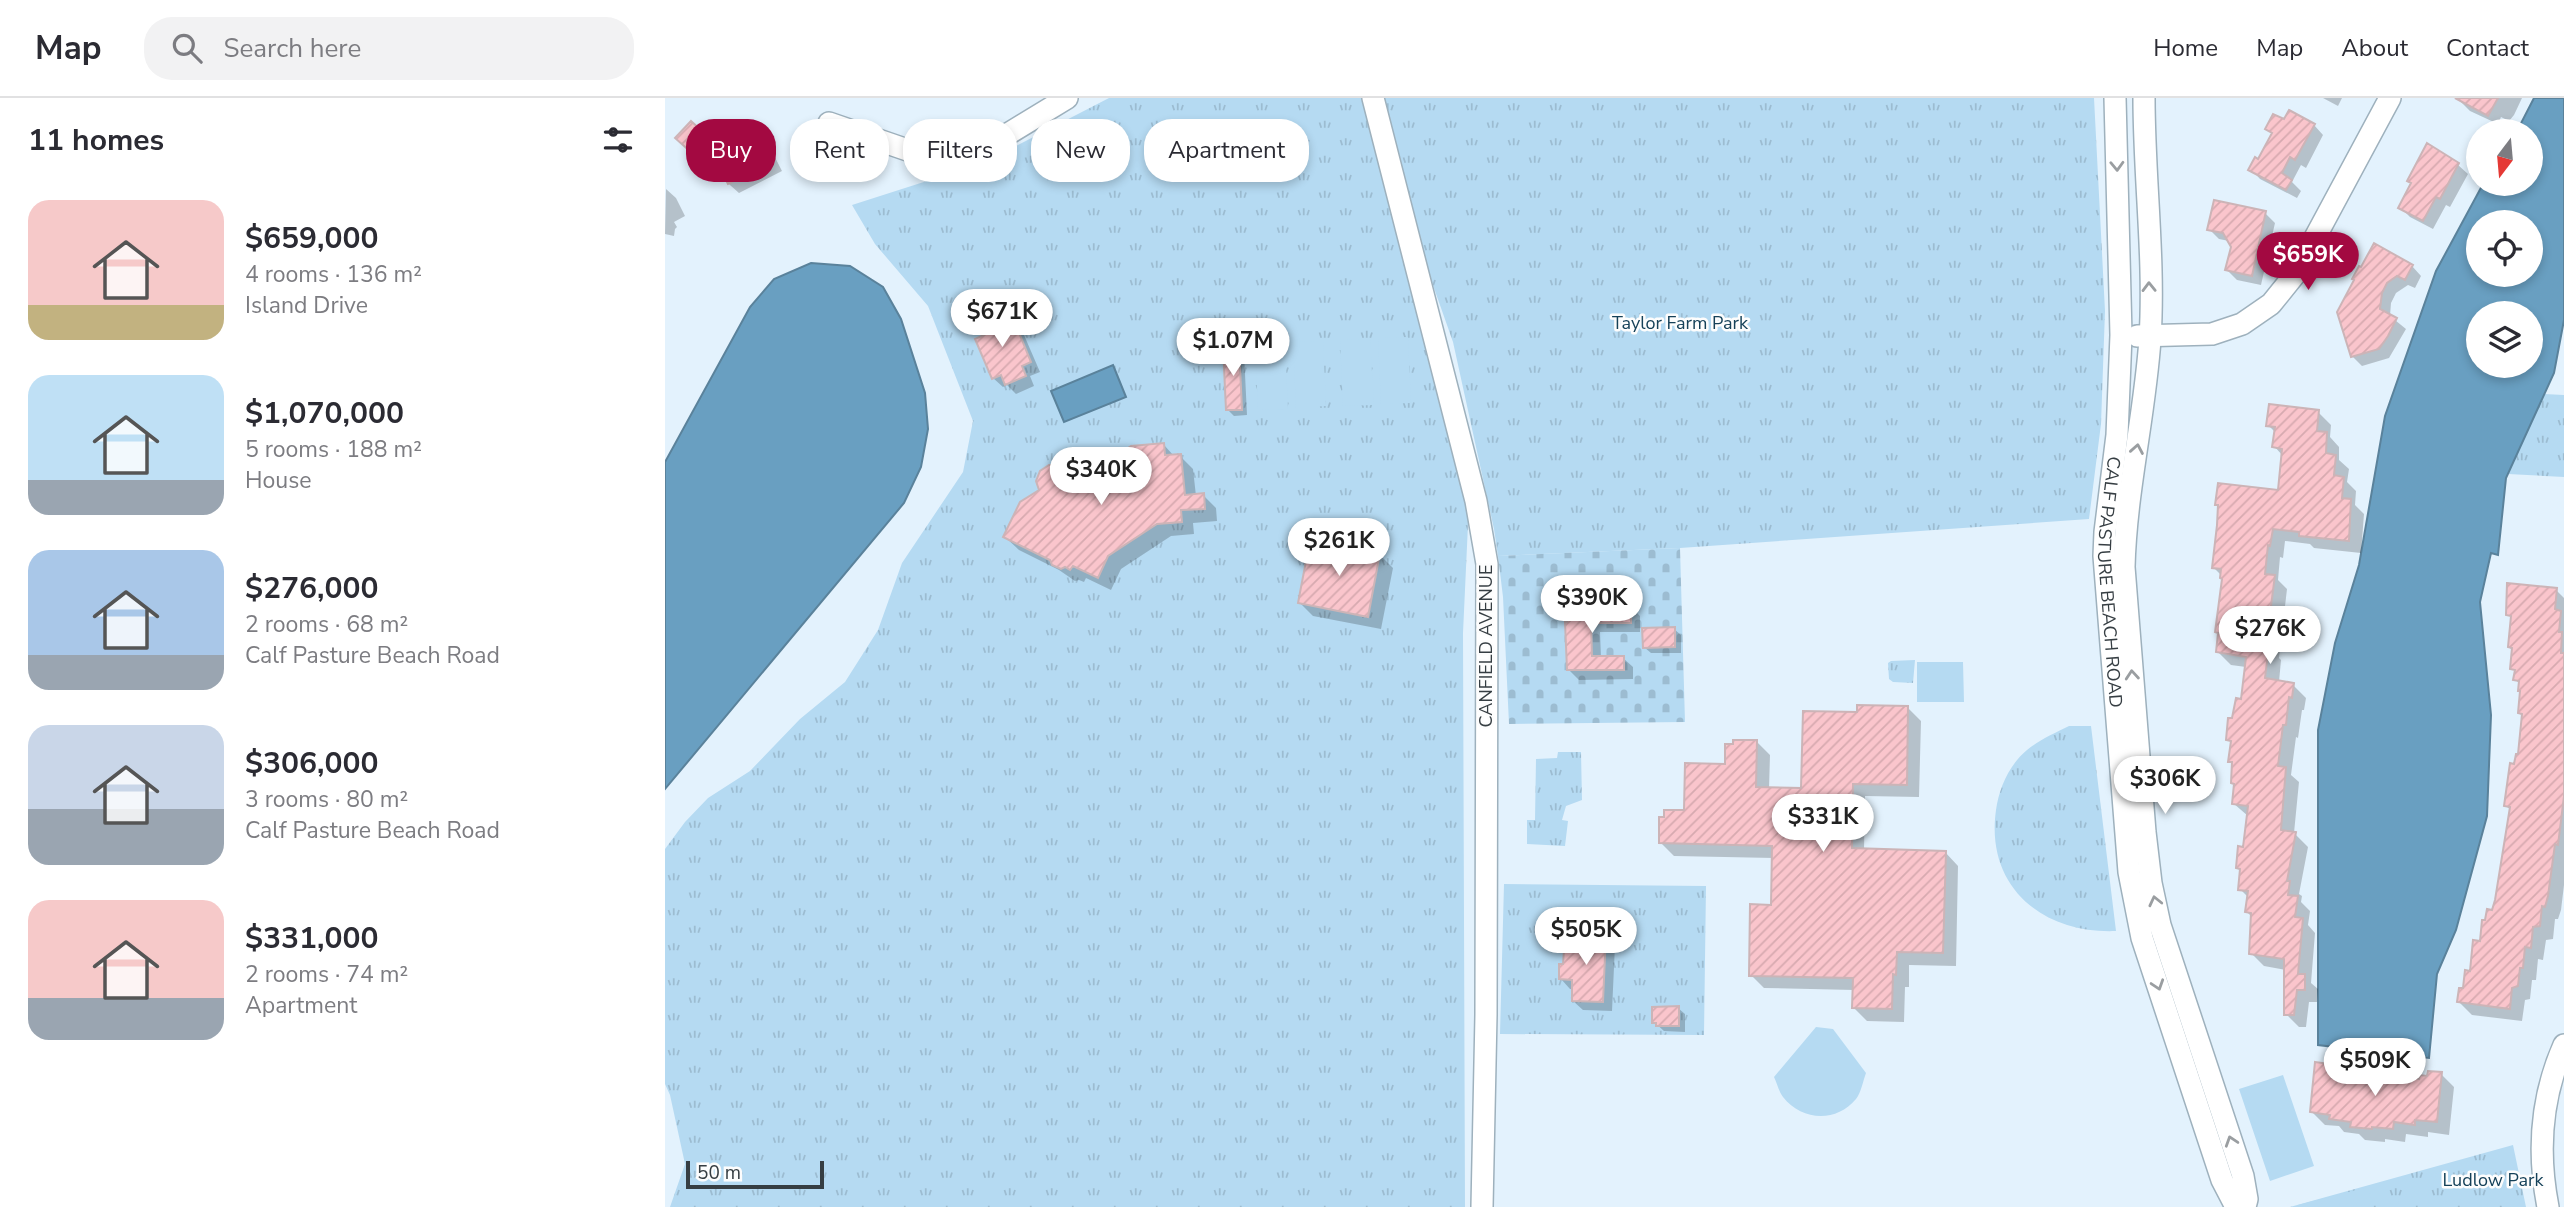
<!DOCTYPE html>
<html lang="en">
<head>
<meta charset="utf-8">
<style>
  :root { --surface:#fff; --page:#f2f2f3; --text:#2b2b33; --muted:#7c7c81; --line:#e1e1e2; --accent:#a30941 }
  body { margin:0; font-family:"Nunito Sans",sans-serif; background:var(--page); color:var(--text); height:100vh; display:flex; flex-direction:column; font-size:26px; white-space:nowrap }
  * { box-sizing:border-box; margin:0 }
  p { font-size:23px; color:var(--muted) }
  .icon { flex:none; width:38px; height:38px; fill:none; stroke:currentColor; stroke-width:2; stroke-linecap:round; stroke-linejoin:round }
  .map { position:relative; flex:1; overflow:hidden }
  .details { display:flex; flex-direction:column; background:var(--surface); width:665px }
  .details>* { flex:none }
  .guide { position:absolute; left:21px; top:21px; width:665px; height:63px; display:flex; gap:14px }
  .needle { width:46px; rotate:196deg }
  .controls { position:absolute; left:1801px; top:21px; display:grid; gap:14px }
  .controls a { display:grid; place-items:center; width:77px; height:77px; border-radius:50%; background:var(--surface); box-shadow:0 4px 10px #0003; font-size:35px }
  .scale { position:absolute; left:21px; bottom:18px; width:138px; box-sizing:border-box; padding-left:7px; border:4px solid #363e43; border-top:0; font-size:19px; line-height:24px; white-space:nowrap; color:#363e43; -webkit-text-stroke:5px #fdfdfd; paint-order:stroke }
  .price { position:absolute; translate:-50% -60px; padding:0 16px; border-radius:24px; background:#fff; color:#222; font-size:23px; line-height:46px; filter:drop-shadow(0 2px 4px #0008) }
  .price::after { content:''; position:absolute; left:50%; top:42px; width:21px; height:16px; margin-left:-10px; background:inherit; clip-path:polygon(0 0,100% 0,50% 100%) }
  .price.on { background:var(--accent); color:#fff }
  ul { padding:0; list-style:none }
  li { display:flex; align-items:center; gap:21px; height:175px; padding:0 28px }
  li span { display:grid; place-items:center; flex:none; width:196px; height:140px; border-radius:21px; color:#555 }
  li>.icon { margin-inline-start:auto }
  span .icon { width:84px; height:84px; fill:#fffc; stroke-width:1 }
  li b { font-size:30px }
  h2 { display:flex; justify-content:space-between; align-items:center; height:84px; padding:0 28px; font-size:30px }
  .pill { padding:0 24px; border-radius:28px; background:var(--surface); box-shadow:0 4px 10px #0003; font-size:24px; line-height:63px }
  .pill.on { background:var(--accent); color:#fff }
  header { display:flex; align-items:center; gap:42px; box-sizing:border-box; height:98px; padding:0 35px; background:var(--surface); border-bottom:2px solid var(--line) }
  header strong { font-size:33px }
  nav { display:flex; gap:38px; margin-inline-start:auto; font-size:24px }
  .search { width:490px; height:63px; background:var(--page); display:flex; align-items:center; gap:18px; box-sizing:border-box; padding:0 24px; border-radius:28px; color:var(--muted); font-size:26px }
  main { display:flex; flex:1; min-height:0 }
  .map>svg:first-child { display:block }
</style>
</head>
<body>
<header>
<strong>Map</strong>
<div class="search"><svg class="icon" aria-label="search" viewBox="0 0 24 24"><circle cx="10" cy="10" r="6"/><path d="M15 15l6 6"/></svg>Search here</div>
<nav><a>Home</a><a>Map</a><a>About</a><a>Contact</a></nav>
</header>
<main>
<section class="details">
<h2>11 homes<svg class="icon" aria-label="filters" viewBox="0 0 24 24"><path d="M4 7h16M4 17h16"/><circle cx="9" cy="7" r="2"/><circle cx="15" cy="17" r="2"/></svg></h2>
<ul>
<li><span style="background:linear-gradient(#f6c9c9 75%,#c2b280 0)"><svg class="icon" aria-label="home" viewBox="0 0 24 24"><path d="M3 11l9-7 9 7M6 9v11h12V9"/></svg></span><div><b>$659,000</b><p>4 rooms · 136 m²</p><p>Island Drive</p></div></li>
<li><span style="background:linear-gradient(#bfe0f5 75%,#9aa5b1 0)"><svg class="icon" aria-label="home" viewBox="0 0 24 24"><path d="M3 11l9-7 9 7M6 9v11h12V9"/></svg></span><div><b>$1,070,000</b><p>5 rooms · 188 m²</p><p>House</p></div></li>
<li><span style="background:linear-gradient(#a9c7e8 75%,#9aa5b1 0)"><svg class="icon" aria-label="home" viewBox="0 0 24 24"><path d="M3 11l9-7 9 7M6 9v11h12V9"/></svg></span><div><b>$276,000</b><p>2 rooms · 68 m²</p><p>Calf Pasture Beach Road</p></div></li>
<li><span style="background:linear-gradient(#c9d6e8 60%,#9aa5b1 0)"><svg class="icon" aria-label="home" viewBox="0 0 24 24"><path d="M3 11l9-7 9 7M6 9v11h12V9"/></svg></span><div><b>$306,000</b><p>3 rooms · 80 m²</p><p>Calf Pasture Beach Road</p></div></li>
<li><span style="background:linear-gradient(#f6c9c9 70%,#9aa5b1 0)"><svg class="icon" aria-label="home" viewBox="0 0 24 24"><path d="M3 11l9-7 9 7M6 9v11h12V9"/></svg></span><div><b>$331,000</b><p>2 rooms · 74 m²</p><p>Apartment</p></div></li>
</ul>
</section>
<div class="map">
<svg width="1899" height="1109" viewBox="0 0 1899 1109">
  <defs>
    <pattern id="grass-tufts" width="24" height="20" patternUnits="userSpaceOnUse" patternTransform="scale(1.75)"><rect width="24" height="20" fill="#b5daf2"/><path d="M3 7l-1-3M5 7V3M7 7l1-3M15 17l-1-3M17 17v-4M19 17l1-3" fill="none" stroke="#9cbcd1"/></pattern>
    <pattern id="cemetery-stones" width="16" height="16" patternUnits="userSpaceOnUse" patternTransform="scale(1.75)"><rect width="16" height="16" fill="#b5daf2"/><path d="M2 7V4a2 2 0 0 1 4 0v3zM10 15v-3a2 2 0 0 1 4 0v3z" fill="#9cbcd1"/></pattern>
    <pattern id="building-hatch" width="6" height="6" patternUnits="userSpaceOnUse" patternTransform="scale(1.75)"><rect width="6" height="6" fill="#fac5cc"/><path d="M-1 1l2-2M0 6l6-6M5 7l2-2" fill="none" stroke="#d7aab0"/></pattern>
  </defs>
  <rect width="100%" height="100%" fill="#e3f2fd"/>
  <!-- grass -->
  <path fill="url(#grass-tufts)" d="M 444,0 L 696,0 L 771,261 L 804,405 L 798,535 L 800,1109 L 5,1109 L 20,1066 L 5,997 L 0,986 L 0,751 L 20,724 L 43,700 L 85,673 L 135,621 L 180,584 L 213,532 L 237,465 L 298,374 L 308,323 L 263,208 L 210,146 L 187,107 L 318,65 Z
    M 702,0 L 1429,0 L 1440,213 L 1436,326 L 1424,421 L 1015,450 L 833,458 L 829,431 L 788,244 Z
    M 1879,296 L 1899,297 L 1899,379 L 1843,376 Z
    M 1250,562 L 1248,585 L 1228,584 L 1224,581 L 1223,565 L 1226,563 Z
    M 1404,628 L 1426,628 L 1451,833 C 1378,836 1320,789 1331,712 C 1334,690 1344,667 1362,652 C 1374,642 1390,635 1404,628 Z
    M 893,654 L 916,654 L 917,702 L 901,708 L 897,722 L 903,723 L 900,748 L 862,746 L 862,722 L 870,722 L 871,661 L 892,660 Z
    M 839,786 L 1041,788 L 1039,937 L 835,936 Z
    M 1848,1047 L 1861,1109 L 1625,1109 Z"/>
  <!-- cemetery -->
  <path fill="url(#cemetery-stones)" d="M 1015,450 L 1020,624 L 844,626 L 838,499 L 833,458 Z"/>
  <!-- garden -->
  <path fill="#b5daf2" d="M 743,239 L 746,305 L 716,306 L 713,240 Z
    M 705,241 L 709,307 L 678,308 L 675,242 Z
    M 658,243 L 661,308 L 631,310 L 628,244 Z
    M 620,245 L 623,311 L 593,312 L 590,246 Z
    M 1252,564 L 1298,564 L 1299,604 L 1252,604 Z
    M 1151,929 L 1168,931 L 1201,975 C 1198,983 1196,995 1191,1001 C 1171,1025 1137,1023 1118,999 C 1114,994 1112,985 1109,979 Z
    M 1618,977 L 1649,1068 L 1605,1083 L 1574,991 Z
    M 1703,1089 L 1708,1109 L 1634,1109 L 1633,1107 Z"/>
  <!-- water -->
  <path fill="#699fc1" stroke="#5a829b" stroke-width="2" fill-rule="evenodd" d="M 1869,0 L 1899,0 L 1899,222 L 1889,275 L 1841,380 L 1833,457 L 1826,455 L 1815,504 L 1826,617 L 1822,718 L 1791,832 L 1772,876 L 1764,960 L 1653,947 L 1653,632 L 1670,545 L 1694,467 L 1720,318 L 1771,173 L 1818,86 L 1866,86 L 1866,33 L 1852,33 ZM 1866,124 L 1866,177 L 1813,177 L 1813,124 ZM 1866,215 L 1866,268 L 1813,268 L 1813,215 Z
    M 146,165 L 185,168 L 218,189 L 236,221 L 260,295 L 263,331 L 256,369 L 239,405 L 0,691 L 0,364 L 85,209 L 109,181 Z
    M 448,267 L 461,299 L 399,324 L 386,293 Z"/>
  <!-- shadow -->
  <path fill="#0003" d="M 1658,0 L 1677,0 L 1673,8 Z
    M 1798,0 L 1857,0 L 1849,17 L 1844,23 L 1836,19 L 1833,26 L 1805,13 L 1796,4 Z
    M 1619,24 L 1649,27 L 1658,37 L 1641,70 L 1636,67 L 1627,84 L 1636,93 L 1632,100 L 1595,81 L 1586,71 L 1594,63 L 1608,37 L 1602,31 Z
    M 91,32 L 101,42 L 117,73 L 74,95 L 22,49 L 50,47 Z
    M 1762,48 L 1793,67 L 1803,76 L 1785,109 L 1781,107 L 1768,131 L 1745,119 L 1736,110 Z
    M 1,91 L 11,100 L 20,118 L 9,124 L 12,129 L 10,131 L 9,138 L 0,136 Z
    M 1600,115 L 1610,125 L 1596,187 L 1572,182 L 1562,172 L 1567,148 L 1564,143 L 1554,141 L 1544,131 Z
    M 1747,168 L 1756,178 L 1750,190 L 1743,187 L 1731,195 L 1726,205 L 1725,218 L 1741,231 L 1724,260 L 1697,268 L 1687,258 L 1674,214 Z
    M 333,214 L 345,229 L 349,227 L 359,237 L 375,274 L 365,278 L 369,288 L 351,296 L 342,287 L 338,289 L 328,280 L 321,238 Z
    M 573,249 L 579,255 L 582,317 L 569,318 L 563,312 Z
    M 1653,314 L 1666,327 L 1665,339 L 1674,349 L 1674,362 L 1684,371 L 1682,384 L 1691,393 L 1690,407 L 1699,416 L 1696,455 L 1649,450 L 1645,446 L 1620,443 L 1618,460 L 1615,459 L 1613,482 L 1622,491 L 1614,560 L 1616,562 L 1614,584 L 1628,587 L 1641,600 L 1639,612 L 1637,612 L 1633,640 L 1631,639 L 1626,677 L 1634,684 L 1629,735 L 1643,749 L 1634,796 L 1637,798 L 1636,804 L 1645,813 L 1643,827 L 1650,835 L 1646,885 L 1653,891 L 1652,904 L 1644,904 L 1641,929 L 1634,929 L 1621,916 L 1621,872 L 1599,868 L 1586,855 L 1587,819 L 1582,814 L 1584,800 L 1575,791 L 1577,774 L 1572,770 L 1579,751 L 1583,718 L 1568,705 L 1571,687 L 1568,666 L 1565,663 L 1567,646 L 1563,641 L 1568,623 L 1578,603 L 1581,569 L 1566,567 L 1553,554 L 1557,478 L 1549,470 L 1555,409 L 1552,406 L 1615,394 L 1618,358 L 1609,348 L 1611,335 L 1603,327 Z
    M 499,347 L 509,358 L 515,358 L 528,371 L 531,398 L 538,397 L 551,410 L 552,423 L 528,425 L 529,436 L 506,438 L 456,471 L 446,492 L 421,480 L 419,484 L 414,482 L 410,483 L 394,472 L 354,452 L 340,439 L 411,381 L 438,368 Z
    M 715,457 L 728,470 L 716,531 L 648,518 L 635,505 Z
    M 1891,492 L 1899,500 L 1899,787 L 1896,812 L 1893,821 L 1890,821 L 1888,841 L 1881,842 L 1878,862 L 1873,861 L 1871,882 L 1867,882 L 1865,901 L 1860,902 L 1857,923 L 1807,917 L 1794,904 L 1829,814 L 1846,712 L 1841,708 L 1854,658 L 1859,619 L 1854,615 L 1855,586 L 1850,581 L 1851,574 L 1847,570 L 1848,553 L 1844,549 L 1847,520 L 1843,516 Z
    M 965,508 L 975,518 L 975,534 L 935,534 L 936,560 L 958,560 L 968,569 L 968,581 L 914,582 L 904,572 L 904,526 Z
    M 1009,531 L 1016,537 L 1016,555 L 986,555 L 979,549 Z
    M 1243,610 L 1256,623 L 1254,699 L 1200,698 L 1199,752 L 1280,754 L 1293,768 L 1291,868 L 1244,867 L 1244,889 L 1240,889 L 1239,924 L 1202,923 L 1189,910 L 1189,892 L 1099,890 L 1086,877 L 1107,809 L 1109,760 L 1009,758 L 996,745 L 1062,668 L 1092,644 L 1105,657 L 1104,691 L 1138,692 L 1194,616 Z
    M 940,837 L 950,847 L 947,913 L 918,912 L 908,903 L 909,891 L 905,891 L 896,881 L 909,852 Z
    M 1013,910 L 1020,916 L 1020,934 L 999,933 L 989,924 Z
    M 1664,968 L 1670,974 L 1681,977 L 1685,981 L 1714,984 L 1756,984 L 1776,976 L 1789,989 L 1784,1037 L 1763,1034 L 1763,1039 L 1741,1036 L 1740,1044 L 1720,1041 L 1720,1044 L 1700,1042 L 1694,1036 L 1679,1034 L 1674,1028 L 1660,1027 L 1647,1014 Z"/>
  <!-- building -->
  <path fill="url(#building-hatch)" stroke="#ccb4b7" stroke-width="2" d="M 1790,0 L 1833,0 L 1823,18 Z
    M 1624,12 L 1650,26 L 1630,62 L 1625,59 L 1617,75 L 1627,82 L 1621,92 L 1583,72 L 1590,59 L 1593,61 L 1607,35 L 1600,31 L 1608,16 L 1619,21 Z
    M 26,23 L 50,45 L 74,33 L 82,35 L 92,30 L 108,63 L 63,86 L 59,78 L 55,80 L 10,40 Z
    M 1762,45 L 1794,65 L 1775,101 L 1771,99 L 1758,123 L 1733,110 L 1746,85 L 1742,83 Z
    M 1549,102 L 1601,113 L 1587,178 L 1560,172 L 1566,149 L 1558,135 L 1542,132 Z
    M 1709,145 L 1748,167 L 1740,182 L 1732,178 L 1722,185 L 1717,195 L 1715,211 L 1732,220 L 1723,238 L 1714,251 L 1686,259 L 1672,214 L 1689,182 L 1687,181 L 1694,168 L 1696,169 Z
    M 334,212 L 341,228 L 350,225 L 366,264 L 357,268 L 361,278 L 340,287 L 336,277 L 327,281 L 310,241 L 319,237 L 313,221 Z
    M 574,247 L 577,312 L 561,312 L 558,248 Z
    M 1604,306 L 1654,312 L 1652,333 L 1662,334 L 1661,355 L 1671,357 L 1669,377 L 1679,379 L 1677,400 L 1686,401 L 1684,443 L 1634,438 L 1634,434 L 1608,431 L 1605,448 L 1603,447 L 1600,476 L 1610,477 L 1601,547 L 1604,547 L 1600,580 L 1629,585 L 1627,600 L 1624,599 L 1621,627 L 1618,627 L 1613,668 L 1621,669 L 1616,732 L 1631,734 L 1622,783 L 1625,783 L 1623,797 L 1633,798 L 1630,819 L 1638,820 L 1633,876 L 1640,876 L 1640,892 L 1632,892 L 1629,917 L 1619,917 L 1619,861 L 1584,856 L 1586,815 L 1580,814 L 1583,793 L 1573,792 L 1575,771 L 1571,770 L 1573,748 L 1578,749 L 1583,708 L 1567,706 L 1569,686 L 1566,685 L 1567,664 L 1563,664 L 1566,643 L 1561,642 L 1563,620 L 1567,620 L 1571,600 L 1576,601 L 1581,559 L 1551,554 L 1553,535 L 1550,534 L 1557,481 L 1555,480 L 1556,471 L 1547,470 L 1552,427 L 1553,407 L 1550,407 L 1553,385 L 1613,392 L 1617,351 L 1607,349 L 1610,329 L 1601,328 Z
    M 499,345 L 500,357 L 516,356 L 520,397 L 539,395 L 540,411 L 516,412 L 517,424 L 492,426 L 443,458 L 433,480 L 408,468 L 405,472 L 400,469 L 396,471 L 387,467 L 385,462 L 338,439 L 355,404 L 374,392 L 371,383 L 375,373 L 384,367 L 395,367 L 411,379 L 435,363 L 438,367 L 466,348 Z
    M 645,442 L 715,455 L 703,519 L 633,505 Z
    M 1842,485 L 1892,490 L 1890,511 L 1896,513 L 1894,534 L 1897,534 L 1896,555 L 1899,555 L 1899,698 L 1893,747 L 1890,746 L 1883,798 L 1880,809 L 1877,808 L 1875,828 L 1868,829 L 1866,850 L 1860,849 L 1858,870 L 1855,870 L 1853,888 L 1847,890 L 1845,911 L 1792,904 L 1794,890 L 1798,890 L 1800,872 L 1805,873 L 1808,842 L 1815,843 L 1817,822 L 1820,822 L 1822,811 L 1827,812 L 1830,802 L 1845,709 L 1839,708 L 1845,665 L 1849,666 L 1851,656 L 1853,656 L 1857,616 L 1853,615 L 1855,593 L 1853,593 L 1854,583 L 1848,582 L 1850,572 L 1845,571 L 1847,550 L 1843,549 L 1846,518 L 1841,517 Z
    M 966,506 L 966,525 L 926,525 L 927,558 L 959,558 L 959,572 L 902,572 L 900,524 L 902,524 L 902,507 Z
    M 1010,529 L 1010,549 L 978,550 L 977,530 Z
    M 1192,607 L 1243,608 L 1242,687 L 1188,686 L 1187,750 L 1281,753 L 1278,855 L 1232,854 L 1231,877 L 1228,876 L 1227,911 L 1187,910 L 1188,880 L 1084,878 L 1085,806 L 1106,807 L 1107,748 L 994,745 L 994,719 L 999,719 L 999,712 L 1019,712 L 1020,665 L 1060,666 L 1060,646 L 1068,646 L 1068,642 L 1092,642 L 1091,689 L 1136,690 L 1138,613 L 1192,614 Z
    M 908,834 L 941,835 L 938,904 L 907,903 L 907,882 L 894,881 L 894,866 L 898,866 L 899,852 L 907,851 Z
    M 1014,908 L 1014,928 L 991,928 L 991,925 L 987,925 L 987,909 Z
    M 1650,964 L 1665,966 L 1664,971 L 1682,975 L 1681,978 L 1712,982 L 1713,979 L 1744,982 L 1744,978 L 1754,981 L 1755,977 L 1762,978 L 1763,973 L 1777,974 L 1772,1024 L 1750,1022 L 1750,1027 L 1729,1024 L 1728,1031 L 1707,1029 L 1707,1031 L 1685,1029 L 1686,1024 L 1664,1021 L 1665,1017 L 1645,1014 Z"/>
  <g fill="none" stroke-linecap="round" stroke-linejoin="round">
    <defs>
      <g id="street">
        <path d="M 708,0 L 811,403 L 822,466 L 821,917 L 817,1109"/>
        <path id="s1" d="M 1450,0 L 1456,237 L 1452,337 L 1440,434 L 1439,458 L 1464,774 L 1477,840 L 1557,1082 L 1569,1105 L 1573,1109"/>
        <path d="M 1479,0 C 1479,80 1490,161 1485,241 C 1480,317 1461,392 1459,469 L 1480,734 L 1486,785 L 1495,827 L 1578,1078 L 1582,1101 L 1580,1109"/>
        <path d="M 164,25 L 254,56 L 291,58 L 338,39 L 402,0"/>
        <path d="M 1472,238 L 1547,236 L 1577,226 L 1606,206 L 1631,175 L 1725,0"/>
        <path d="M 1883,1109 C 1872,1053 1876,999 1899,947"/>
      </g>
    </defs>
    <!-- street casing -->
    <use href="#street" stroke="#9eb1bd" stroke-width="24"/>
    <!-- street -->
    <use href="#street" stroke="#fff" stroke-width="21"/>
  </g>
  <!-- one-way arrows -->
  <defs><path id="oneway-chevron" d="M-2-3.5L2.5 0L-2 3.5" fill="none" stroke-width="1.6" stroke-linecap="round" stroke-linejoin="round" transform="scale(1.75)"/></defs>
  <g stroke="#9a9ea1">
    <use href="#oneway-chevron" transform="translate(1452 68) rotate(88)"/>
    <use href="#oneway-chevron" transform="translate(1484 189) rotate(-91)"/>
    <use href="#oneway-chevron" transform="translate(1472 351) rotate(-80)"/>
    <use href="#oneway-chevron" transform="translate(1467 577) rotate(-95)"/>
    <use href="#oneway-chevron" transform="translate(1490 803) rotate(-103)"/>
    <use href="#oneway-chevron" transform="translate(1493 887) rotate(72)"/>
    <use href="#oneway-chevron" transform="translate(1566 1043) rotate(-108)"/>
  </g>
  <g text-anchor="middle" stroke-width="5" stroke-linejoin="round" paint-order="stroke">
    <!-- park labels -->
    <g font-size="18" fill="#154159" stroke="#fdfdfd">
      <text x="1015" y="231">Taylor Farm Park</text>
      <text x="1828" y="1088">Ludlow Park</text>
    </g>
    <!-- street labels -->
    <g font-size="18" fill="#363e43" stroke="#fdfdfd">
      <text dy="6" stroke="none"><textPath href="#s1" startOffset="485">CALF PASTURE BEACH ROAD</textPath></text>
      <text transform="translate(821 548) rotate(-90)" y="6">CANFIELD AVENUE</text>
    </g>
  </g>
</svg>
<div class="controls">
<a><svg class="needle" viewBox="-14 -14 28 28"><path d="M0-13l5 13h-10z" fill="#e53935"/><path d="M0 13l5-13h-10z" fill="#7c7c81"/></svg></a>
<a><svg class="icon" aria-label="locate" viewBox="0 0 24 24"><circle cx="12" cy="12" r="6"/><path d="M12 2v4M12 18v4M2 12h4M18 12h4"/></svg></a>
<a><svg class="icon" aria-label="layers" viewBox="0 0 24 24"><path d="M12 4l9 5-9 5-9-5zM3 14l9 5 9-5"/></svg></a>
</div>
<div class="scale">50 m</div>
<b class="price on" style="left:1643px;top:194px">$659K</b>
<b class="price" style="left:337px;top:251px">$671K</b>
<b class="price" style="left:568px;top:280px">$1.07M</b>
<b class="price" style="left:436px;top:409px">$340K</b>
<b class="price" style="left:674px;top:480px">$261K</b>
<b class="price" style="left:927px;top:537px">$390K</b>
<b class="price" style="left:1605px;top:568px">$276K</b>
<b class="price" style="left:1500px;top:718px">$306K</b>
<b class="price" style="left:1158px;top:756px">$331K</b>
<b class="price" style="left:921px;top:869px">$505K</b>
<b class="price" style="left:1710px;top:1000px">$509K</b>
<div class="guide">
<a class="pill on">Buy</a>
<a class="pill">Rent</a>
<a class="pill">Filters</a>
<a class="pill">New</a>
<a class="pill">Apartment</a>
</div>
</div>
</main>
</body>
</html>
